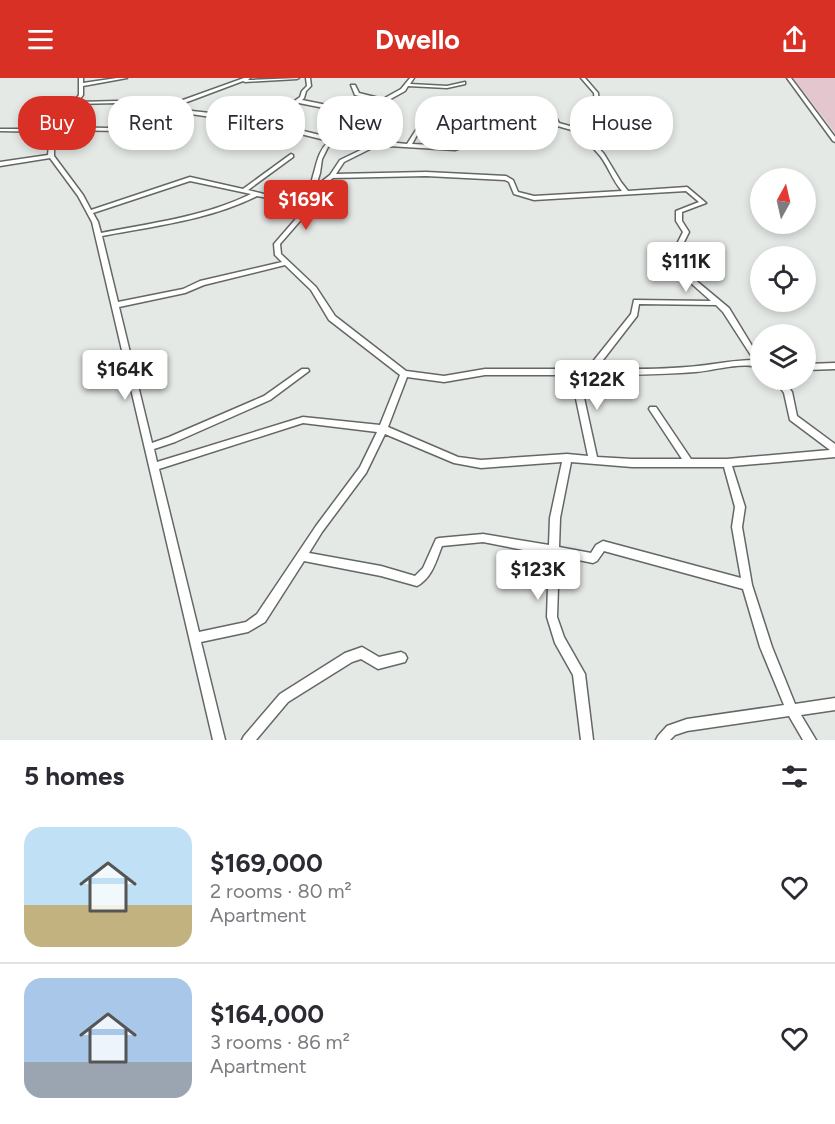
<!DOCTYPE html>
<html lang="en">
<head>
<meta charset="utf-8">
<style>
  :root { --surface:#fff; --page:#f2f2f3; --text:#2b2b33; --muted:#7c7c81; --line:#e1e1e2; --accent:#d93025 }
  body { margin:0; font-family:Figtree,sans-serif; background:var(--page); color:var(--text); height:100vh; display:flex; flex-direction:column; font-size:22px; white-space:nowrap }
  * { box-sizing:border-box; margin:0 }
  p { font-size:20px; color:var(--muted) }
  .icon { flex:none; width:33px; height:33px; fill:none; stroke:currentColor; stroke-width:2; stroke-linecap:round; stroke-linejoin:round }
  .map { position:relative; height:662px; overflow:hidden }
  .sheet { display:flex; flex-direction:column; background:var(--surface); flex:1 }
  .sheet>* { flex:none }
  .hud { position:absolute; left:18px; top:18px; width:800px; height:54px; display:flex; gap:12px }
  .needle { width:39px; rotate:8deg }
  .tools { position:absolute; left:750px; top:90px; display:grid; gap:12px }
  .tools a { display:grid; place-items:center; width:66px; height:66px; border-radius:50%; background:var(--surface); box-shadow:0 3px 9px #0003; font-size:30px }
  .price { position:absolute; translate:-50% -51px; padding:0 14px; border-radius:6px; background:#fff; color:#222; font-size:20px; line-height:39px; filter:drop-shadow(0 2px 3px #0008) }
  .price::after { content:''; position:absolute; left:50%; top:36px; width:18px; height:14px; margin-left:-9px; background:inherit; clip-path:polygon(0 0,100% 0,50% 100%) }
  .price.selected { background:var(--accent); color:#fff }
  ul { padding:0; list-style:none }
  li { display:flex; align-items:center; gap:18px; height:150px; padding:0 24px }
  li+li { border-top:2px solid var(--line) }
  li span { display:grid; place-items:center; flex:none; width:168px; height:120px; border-radius:18px; color:#555 }
  li>.icon { margin-inline-start:auto }
  span .icon { width:72px; height:72px; fill:#fffc; stroke-width:1 }
  li b { font-size:26px }
  h2 { display:flex; justify-content:space-between; align-items:center; height:72px; padding:0 24px; font-size:26px }
  .pill { padding:0 21px; border-radius:24px; background:var(--surface); box-shadow:0 3px 9px #0003; font-size:21px; line-height:54px }
  .pill.selected { background:var(--accent); color:#fff }
  header { display:flex; justify-content:space-between; align-items:center; height:78px; padding:0 24px; background:var(--accent); color:#fff; font-size:27px; font-weight:700 }
  .map>svg:first-child { display:block }
</style>
</head>
<body>
<header><svg class="icon" aria-label="menu" viewBox="0 0 24 24"><path d="M4 6h16M4 12h16M4 18h16"/></svg>Dwello<svg class="icon" aria-label="share" viewBox="0 0 24 24"><path d="M12 15V3M7 8l5-5 5 5M5 13v7h14v-7"/></svg></header>
<div class="map">
<svg width="835" height="662" viewBox="0 0 835 662">
  <rect width="100%" height="100%" fill="#e5e9e5"/>
  <!-- green -->
  <path fill="#e4c6ce" d="M 793,0 L 835,0 L 835,55 Z"/>
  <g fill="none" stroke-linecap="round" stroke-linejoin="round">
    <defs>
      <path id="minor" d="M 79,0 L 83,0 L 83,5 L 117,0 L 127,0 L 83,8 L 83,17 L 78,24 L 117,23 L 135,28 L 168,30 L 183,22 L 244,0 L 250,0 L 248,2 L 299,0 L 297,1 L 245,4 L 243,3 L 187,24 L 174,31 L 210,35 L 266,44 L 300,19 L 302,13 L 307,8 L 306,0 L 310,0 L 311,8 L 306,13 L 304,20 L 302,22 L 362,34 L 379,23 L 355,17 L 351,7 L 355,7 L 359,15 L 383,21 L 401,11 L 410,0 L 414,0 L 410,6 L 447,8 L 465,4 L 465,6 L 447,10 L 408,8 L 405,13 L 369,33 L 328,69 L 322,81 L 320,95 L 316,108 L 330,97 L 340,82 L 369,68 L 388,64 L 407,66 L 425,38 L 438,35 L 461,35 L 468,30 L 546,24 L 548,25 L 559,45 L 584,52 L 608,46 L 595,27 L 594,15 L 581,0 L 585,0 L 598,15 L 599,27 L 613,47 L 587,55 L 588,58 L 604,76 L 621,104 L 628,113 L 687,109 L 706,125 L 682,134 L 682,143 L 689,154 L 683,166 L 689,175 L 680,184 L 681,190 L 729,230 L 760,281 L 760,289 C 739,284 717,292 695,294 C 657,297 618,297 579,297 L 597,379 L 632,381 L 682,381 L 649,331 L 650,329 L 656,329 L 691,381 L 727,381 L 830,372 L 790,342 L 784,315 L 775,302 L 783,302 L 792,314 L 797,338 L 835,366 L 835,379 L 732,388 L 745,429 L 742,449 L 752,507 L 772,569 L 795,626 L 835,620 L 835,632 L 801,637 L 816,662 L 803,662 L 789,638 L 687,653 L 675,657 L 670,662 L 656,662 L 658,658 L 667,648 L 687,641 L 784,627 L 760,569 L 743,511 L 604,473 L 597,483 L 593,485 L 559,478 L 557,539 L 564,559 L 585,596 L 593,662 L 581,662 L 573,597 L 555,565 L 547,539 L 549,477 L 483,464 L 442,468 C 436,483 432,500 417,508 L 381,498 L 304,483 L 265,544 L 248,554 L 201,564 L 225,662 L 213,662 L 92,144 L 78,118 L 50,80 L 0,88 L 0,84 L 48,77 L 49,67 L 52,54 L 0,53 L 0,51 L 53,51 L 53,50 L 79,17 ZM 117,25 L 132,30 L 108,50 L 59,49 L 76,26 ZM 299,25 L 359,37 L 332,60 L 271,45 ZM 544,27 L 554,44 L 493,56 L 455,68 L 412,66 C 417,58 421,47 428,41 C 439,32 456,43 469,32 ZM 136,30 L 164,33 L 136,49 L 114,50 ZM 170,33 L 260,46 L 329,63 C 318,73 317,85 313,98 C 310,110 306,121 302,132 L 272,118 L 248,112 L 293,79 L 293,77 L 291,76 L 243,111 L 190,99 L 91,132 L 83,117 L 54,78 L 54,67 L 58,52 L 123,53 L 137,51 ZM 554,47 L 582,55 C 586,65 594,70 601,79 C 609,90 613,103 622,113 L 534,118 L 518,114 L 513,102 L 506,98 L 426,94 L 336,96 L 344,84 L 372,70 L 388,68 L 455,72 L 496,58 ZM 426,98 L 505,102 L 509,104 L 514,116 L 534,122 L 686,113 L 699,124 L 676,133 L 676,143 L 683,154 L 677,166 L 683,175 L 674,184 L 675,191 L 711,223 L 634,222 L 631,236 L 587,291 L 485,291 L 444,298 L 406,293 L 335,238 L 316,209 L 281,176 L 280,166 L 307,135 L 313,115 L 333,100 ZM 190,103 L 251,116 C 204,139 151,145 101,155 L 98,144 L 93,135 ZM 257,118 L 268,120 L 300,136 L 274,166 L 275,177 L 282,184 L 200,203 L 183,211 L 118,224 L 102,158 C 154,148 209,142 257,118 ZM 285,187 L 311,212 L 329,242 L 400,297 L 380,347 L 303,339 L 157,384 L 154,371 L 175,364 L 270,322 L 309,293 L 308,291 L 302,291 L 264,318 L 169,359 L 152,365 L 119,229 L 185,215 L 204,207 ZM 639,226 L 716,227 L 723,234 L 754,282 C 735,282 717,286 698,288 C 664,292 630,291 596,291 L 637,238 ZM 485,297 L 571,297 L 588,378 L 567,376 L 481,382 L 458,379 L 388,349 L 407,299 L 444,304 ZM 303,345 L 377,354 L 360,389 L 316,448 L 257,536 L 246,544 L 199,554 L 159,391 ZM 385,356 L 454,385 L 481,390 L 562,384 L 550,440 L 549,467 L 483,456 L 439,460 L 436,461 L 423,490 L 415,498 L 381,488 L 309,475 L 322,454 L 366,395 ZM 571,384 L 632,389 L 724,389 L 735,429 L 732,449 L 741,500 L 603,463 L 596,467 L 591,475 L 559,469 L 560,440 Z
        M 787,0 L 791,0 L 835,59 L 835,64 L 833,63 Z
        M 835,285 L 835,291 L 806,292 L 806,286 Z
        M 362,569 L 379,579 L 401,574 L 405,576 L 407,580 L 405,584 L 378,591 L 361,581 L 352,584 L 288,624 L 256,662 L 242,662 L 244,658 L 280,616 L 345,575 Z"/>
    </defs>
    <!-- minor casing -->
    <use href="#minor" stroke="#646865" stroke-width="3"/>
    <!-- minor -->
    <use href="#minor" fill="#fff" fill-rule="evenodd"/>
  </g>
</svg>
<div class="tools">
<a><svg class="needle" viewBox="-14 -14 28 28"><path d="M0-13l5 13h-10z" fill="#e53935"/><path d="M0 13l5-13h-10z" fill="#7c7c81"/></svg></a>
<a><svg class="icon" aria-label="locate" viewBox="0 0 24 24"><circle cx="12" cy="12" r="6"/><path d="M12 2v4M12 18v4M2 12h4M18 12h4"/></svg></a>
<a><svg class="icon" aria-label="layers" viewBox="0 0 24 24"><path d="M12 4l9 5-9 5-9-5zM3 14l9 5 9-5"/></svg></a>
</div>
<b class="price selected" style="left:306px;top:153px">$169K</b>
<b class="price" style="left:686px;top:215px">$111K</b>
<b class="price" style="left:125px;top:323px">$164K</b>
<b class="price" style="left:597px;top:333px">$122K</b>
<b class="price" style="left:538px;top:523px">$123K</b>
<div class="hud">
<a class="pill selected">Buy</a>
<a class="pill">Rent</a>
<a class="pill">Filters</a>
<a class="pill">New</a>
<a class="pill">Apartment</a>
<a class="pill">House</a>
</div>
</div>
<section class="sheet">
<h2>5 homes<svg class="icon" aria-label="filters" viewBox="0 0 24 24"><path d="M4 7h16M4 17h16"/><circle cx="9" cy="7" r="2"/><circle cx="15" cy="17" r="2"/></svg></h2>
<ul>
<li><span style="background:linear-gradient(#bfe0f5 65%,#c2b280 0)"><svg class="icon" aria-label="home" viewBox="0 0 24 24"><path d="M3 11l9-7 9 7M6 9v11h12V9"/></svg></span><div><b>$169,000</b><p>2 rooms · 80 m²</p><p>Apartment</p></div><svg class="icon" aria-label="heart" viewBox="0 0 24 24"><path d="M12 20l-8-8c-3-5 5-10 8-4 3-6 11-1 8 4z"/></svg></li>
<li><span style="background:linear-gradient(#a9c7e8 70%,#9aa5b1 0)"><svg class="icon" aria-label="home" viewBox="0 0 24 24"><path d="M3 11l9-7 9 7M6 9v11h12V9"/></svg></span><div><b>$164,000</b><p>3 rooms · 86 m²</p><p>Apartment</p></div><svg class="icon" aria-label="heart" viewBox="0 0 24 24"><path d="M12 20l-8-8c-3-5 5-10 8-4 3-6 11-1 8 4z"/></svg></li>
</ul>
</section>
</body>
</html>
